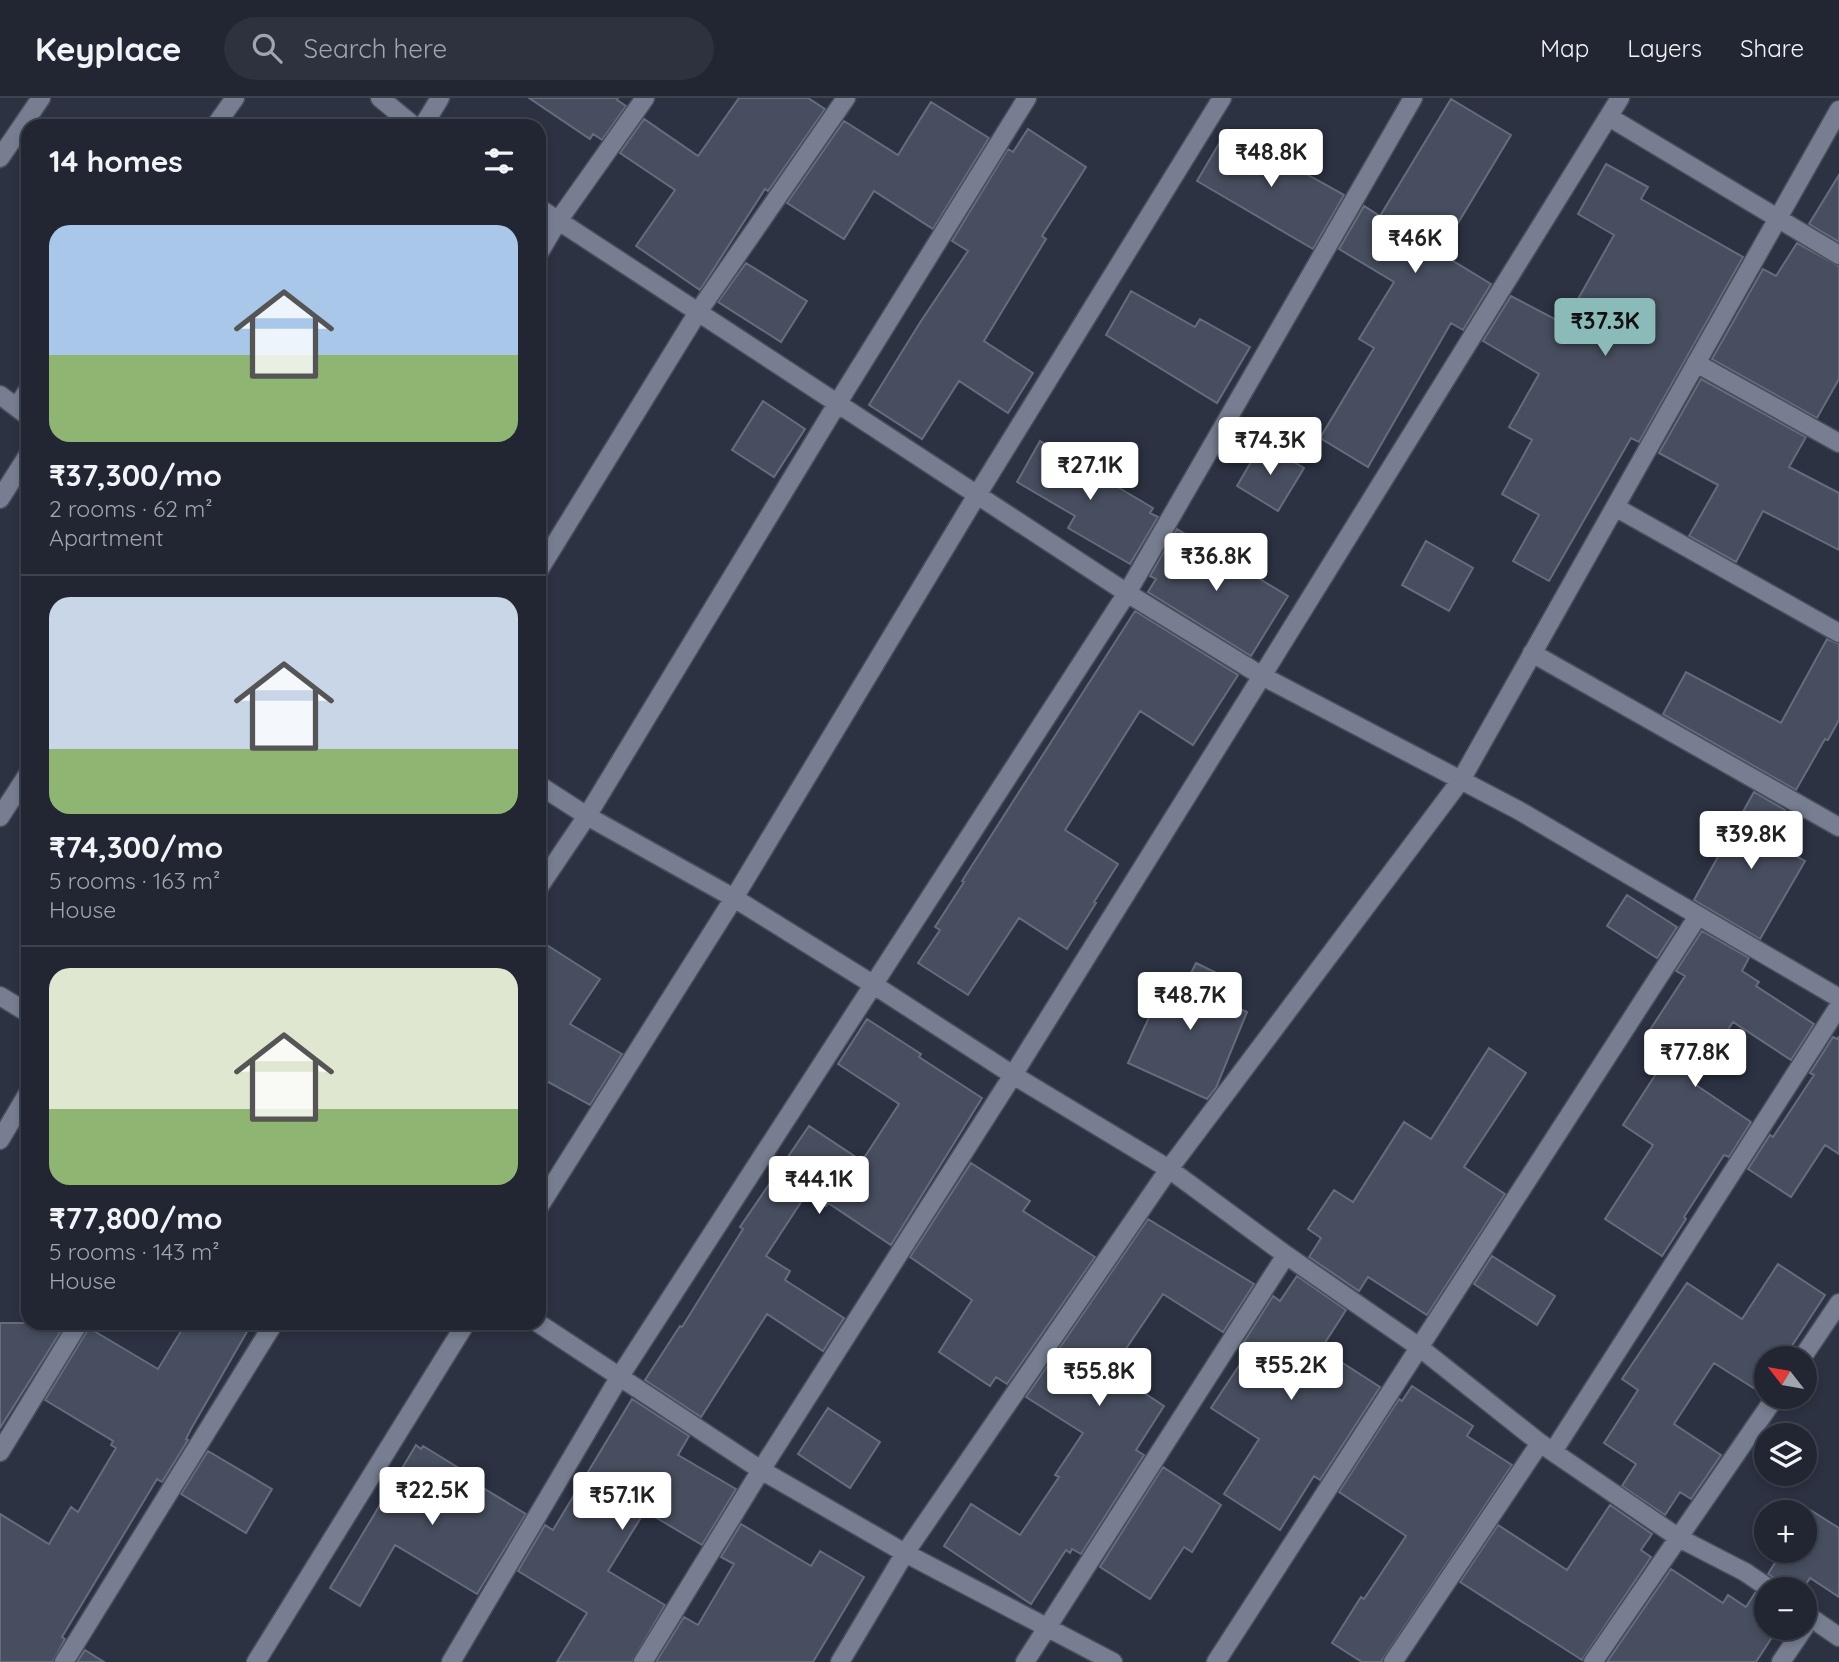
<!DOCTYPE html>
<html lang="en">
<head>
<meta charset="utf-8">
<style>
  :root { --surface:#212632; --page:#2d323e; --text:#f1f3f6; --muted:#a2a5ac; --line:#3e434d; --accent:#8bbbb9 }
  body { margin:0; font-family:Quicksand,sans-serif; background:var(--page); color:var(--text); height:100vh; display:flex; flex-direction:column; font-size:26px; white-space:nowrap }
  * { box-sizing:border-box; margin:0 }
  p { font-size:23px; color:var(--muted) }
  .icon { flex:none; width:38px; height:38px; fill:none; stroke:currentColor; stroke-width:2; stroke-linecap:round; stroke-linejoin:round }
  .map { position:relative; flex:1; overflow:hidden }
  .panel { position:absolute; left:21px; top:21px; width:525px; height:1211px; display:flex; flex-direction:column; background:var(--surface); border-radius:21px; box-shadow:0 4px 10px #0003,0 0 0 2px var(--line) }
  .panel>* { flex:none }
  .needle { width:46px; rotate:301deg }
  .fabs { position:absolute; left:1754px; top:1248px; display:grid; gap:14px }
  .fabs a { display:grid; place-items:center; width:63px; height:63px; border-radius:50%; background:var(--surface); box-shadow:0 4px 10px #0003,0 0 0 2px var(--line); font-size:35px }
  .price { position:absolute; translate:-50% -60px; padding:0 16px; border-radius:7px; background:#fff; color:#222; font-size:23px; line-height:46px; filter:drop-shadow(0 2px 4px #0008) }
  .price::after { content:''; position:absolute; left:50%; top:42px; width:21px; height:16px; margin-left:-10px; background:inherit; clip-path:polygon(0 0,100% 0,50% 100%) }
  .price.current { background:var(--accent); color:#111 }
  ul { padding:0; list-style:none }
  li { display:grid; align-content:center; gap:14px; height:371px; padding:0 28px }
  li+li { border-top:2px solid var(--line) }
  li span { display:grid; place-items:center; height:217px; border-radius:21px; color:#555 }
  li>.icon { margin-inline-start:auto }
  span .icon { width:126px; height:126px; fill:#fffc; stroke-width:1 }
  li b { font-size:30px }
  h2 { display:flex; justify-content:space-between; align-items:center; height:84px; padding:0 28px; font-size:30px }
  header { display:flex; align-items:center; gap:42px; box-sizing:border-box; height:98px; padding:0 35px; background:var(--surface); border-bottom:2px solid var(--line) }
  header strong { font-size:33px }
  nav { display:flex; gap:38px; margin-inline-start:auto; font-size:24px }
  .search { width:490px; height:63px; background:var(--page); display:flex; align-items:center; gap:18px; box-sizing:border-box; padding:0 24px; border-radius:38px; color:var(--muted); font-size:26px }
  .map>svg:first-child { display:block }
</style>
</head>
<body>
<header>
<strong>Keyplace</strong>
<div class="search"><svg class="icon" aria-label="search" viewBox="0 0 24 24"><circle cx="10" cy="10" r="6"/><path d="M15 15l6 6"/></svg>Search here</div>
<nav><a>Map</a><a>Layers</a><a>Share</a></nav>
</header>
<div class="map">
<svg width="1839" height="1564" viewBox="0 0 1839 1564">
  <rect width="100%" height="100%" fill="#2c3242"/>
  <!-- building -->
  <path fill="#474e5f" stroke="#656c7e" stroke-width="2" d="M 529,0 L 618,0 L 617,2 L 626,8 L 602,42 L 593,36 L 590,41 Z
    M 739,0 L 808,0 L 825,11 L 768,93 L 765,91 L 700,192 L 636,148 L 675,92 L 620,55 L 644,21 L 698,58 Z
    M 1451,1 L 1511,37 L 1440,155 L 1491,186 L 1463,232 L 1451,225 L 1368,369 L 1320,340 L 1374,250 L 1359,241 L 1394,184 L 1339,151 L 1364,108 L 1380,118 Z
    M 931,4 L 989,40 L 933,131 L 874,93 L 844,141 L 787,105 L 844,23 L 898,57 Z
    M 1028,31 L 1086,69 L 1042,138 L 1046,141 L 984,243 L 1033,275 L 1008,315 L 959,283 L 922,341 L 869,307 L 921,223 L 968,153 L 952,143 L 1008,51 L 1013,54 Z
    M 1227,32 L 1344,97 L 1313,151 L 1197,83 Z
    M 1606,66 L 1648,89 L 1641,101 L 1743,159 L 1639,344 L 1631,340 L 1549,483 L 1513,463 L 1539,417 L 1502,396 L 1532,342 L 1509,329 L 1539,276 L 1483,243 L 1511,198 L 1564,226 L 1614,137 L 1578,116 Z
    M 1839,77 L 1839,144 L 1809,126 Z
    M 1797,145 L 1839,168 L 1839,281 L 1817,320 L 1712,261 L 1763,171 L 1776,178 Z
    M 746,165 L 807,203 L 781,244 L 718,204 Z
    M 1131,193 L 1195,229 L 1200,221 L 1250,249 L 1217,305 L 1106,237 Z
    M 1701,281 L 1806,339 L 1789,369 L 1839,395 L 1839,452 L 1763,413 L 1736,464 L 1689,438 L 1718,387 L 1659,355 Z
    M 763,303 L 805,331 L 774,379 L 732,352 Z
    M 1040,343 L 1153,410 L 1150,415 L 1158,419 L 1130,466 L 1068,430 L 1075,418 L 1017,384 Z
    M 1262,345 L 1304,370 L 1278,413 L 1237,388 Z
    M 1177,431 L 1288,498 L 1251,558 L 1148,494 L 1156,481 L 1150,478 Z
    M 1426,443 L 1473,470 L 1449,513 L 1402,487 Z
    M 1135,513 L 1238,577 L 1193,647 L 1140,613 L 1065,732 L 1118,766 L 1094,804 L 1096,805 L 1067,851 L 1019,820 L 968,897 L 918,865 L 940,832 L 935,829 L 964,784 L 962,783 Z
    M 1827,541 L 1839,546 L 1839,622 L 1828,642 L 1825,641 L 1796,692 L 1663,616 L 1686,574 L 1781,625 Z
    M 1754,694 L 1785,712 L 1768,742 L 1805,763 L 1760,841 L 1694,802 Z
    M 1627,797 L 1677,829 L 1657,860 L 1607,828 Z
    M 1702,833 L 1749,860 L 1742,873 L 1759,884 L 1756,888 L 1814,926 L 1791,962 L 1733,924 L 1693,985 L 1751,1024 L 1729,1059 L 1724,1057 L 1684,1119 L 1686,1121 L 1662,1158 L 1605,1121 L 1653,1047 L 1623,1027 L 1670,954 L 1646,938 L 1685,878 L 1676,873 Z
    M 539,842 L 600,881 L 570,926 L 622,956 L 590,1007 L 539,979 Z
    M 1196,865 L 1233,883 L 1223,903 L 1247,914 L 1216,990 L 1207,1001 L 1128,965 L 1168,878 L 1186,885 Z
    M 867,921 L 921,956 L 919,959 L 982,1000 L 891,1147 L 828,1105 L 826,1108 L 807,1095 L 766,1158 L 790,1173 L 785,1182 L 844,1220 L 823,1253 L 767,1216 L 701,1319 L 645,1282 L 680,1228 L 682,1229 L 743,1131 L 740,1129 L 809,1028 L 862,1063 L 899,1006 L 838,966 Z
    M 1833,939 L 1837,941 L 1839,939 L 1839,1056 L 1825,1047 L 1791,1099 L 1748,1071 L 1770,1037 L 1773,1039 L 1814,977 L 1810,975 Z
    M 1489,950 L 1526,975 L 1464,1069 L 1505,1096 L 1427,1217 L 1368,1179 L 1359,1193 L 1309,1159 L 1321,1140 L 1308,1131 L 1334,1092 L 1353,1104 L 1404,1024 L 1431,1041 Z
    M 971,1065 L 1030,1103 L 1023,1113 L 1095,1159 L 1007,1286 L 996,1279 L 990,1288 L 939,1254 L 972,1202 L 910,1159 Z
    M 1148,1121 L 1254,1186 L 1223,1234 L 1163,1196 L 1111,1273 L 1164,1308 L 1136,1352 L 1144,1357 L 1081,1456 L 1072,1451 L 1070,1455 L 1066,1452 L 1031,1506 L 944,1448 L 971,1406 L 1020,1437 L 1059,1379 L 1055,1377 L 1083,1335 L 1026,1299 Z
    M 1492,1158 L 1555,1198 L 1537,1227 L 1474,1186 Z
    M 1778,1166 L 1825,1197 L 1784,1260 L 1766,1260 L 1766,1293 L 1763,1296 L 1714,1265 L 1674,1326 L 1721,1357 L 1691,1401 L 1680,1394 L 1665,1417 L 1622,1388 L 1636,1366 L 1604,1345 L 1638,1292 L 1622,1281 L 1687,1185 L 1742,1221 Z
    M 1297,1178 L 1346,1212 L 1321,1251 L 1380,1289 L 1320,1382 L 1314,1378 L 1280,1432 L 1224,1396 L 1259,1341 L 1211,1310 L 1250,1251 L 1242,1247 L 1273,1198 L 1280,1203 Z
    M 0,1225 L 66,1225 L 0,1330 Z
    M 186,1225 L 252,1225 L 191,1331 L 186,1341 L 188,1342 L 162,1384 L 157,1381 L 62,1539 L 65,1541 L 53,1564 L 0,1564 L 0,1416 L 49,1446 L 71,1409 L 78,1414 L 116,1350 L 111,1347 L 113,1343 L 45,1302 L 89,1230 L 158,1271 Z
    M 1412,1288 L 1473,1328 L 1467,1338 L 1512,1367 L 1381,1564 L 1362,1564 L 1332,1545 L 1361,1499 L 1364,1501 L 1406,1438 L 1339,1394 L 1399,1301 L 1402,1303 Z
    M 632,1301 L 689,1338 L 678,1357 L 736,1391 L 702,1447 L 645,1413 L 608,1473 L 665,1507 L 632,1564 L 557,1564 L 587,1515 L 518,1473 L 545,1427 L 553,1432 Z
    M 828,1310 L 880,1344 L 850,1390 L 798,1356 Z
    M 416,1347 L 421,1351 L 423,1348 L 472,1378 L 470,1382 L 526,1416 L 477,1496 L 395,1447 L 360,1508 L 330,1490 Z
    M 208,1353 L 272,1391 L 246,1435 L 181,1396 Z
    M 1163,1369 L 1221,1407 L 1192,1454 L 1184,1449 L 1150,1501 L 1100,1469 Z
    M 1610,1407 L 1652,1436 L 1641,1452 L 1651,1459 L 1582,1562 L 1460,1484 L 1498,1427 L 1567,1472 Z
    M 1804,1408 L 1839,1430 L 1839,1499 L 1810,1480 L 1803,1491 L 1781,1491 L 1777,1482 L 1768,1476 L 1783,1452 L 1804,1452 Z
    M 741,1426 L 811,1468 L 820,1453 L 864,1479 L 813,1564 L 656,1564 L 684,1519 L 698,1527 L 734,1466 L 721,1459 Z
    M 1671,1471 L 1723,1505 L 1728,1497 L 1746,1509 L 1755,1495 L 1766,1501 L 1766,1530 L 1778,1530 L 1756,1564 L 1607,1564 Z
    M 85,1552 L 104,1564 L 77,1564 Z"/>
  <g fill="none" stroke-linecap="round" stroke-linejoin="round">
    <defs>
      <path id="minor" d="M 380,0 L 414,28
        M 1609,19 L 1839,157
        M 215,28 L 235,0
        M 423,28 L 440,0
        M 0,60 L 41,0
        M 539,110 L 1127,495 L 1262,578 L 1518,712 L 1839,900
        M 539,155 L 558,123 L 645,0
        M 1696,265 L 1839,345
        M 28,292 L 18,307 L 28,316
        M 0,297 L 28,318
        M 0,401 L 28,357
        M 1615,409 L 1839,535
        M 539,472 L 698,214 L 846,0
        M 1532,555 L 1839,729
        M 539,687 L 587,718 L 734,800 L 874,887 L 1013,977 L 1169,1071 L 1286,1157 L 1419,1249 L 1540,1345 L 1679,1440 L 1745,1474 L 1770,1491
        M 0,719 L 28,676
        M 539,789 L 587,718 L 837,306 L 1027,0
        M 0,898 L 28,915
        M 0,1042 L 28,995
        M 539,1109 L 734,800 L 977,397 L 1222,0
        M 538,1225 L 761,1372 L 905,1455 L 1113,1564
        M 1802,1260 L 1839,1205
        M 1554,1352 L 1839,908
        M 0,1354 L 79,1225
        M 1804,1515 L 1839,1539
        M 64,1564 L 274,1225
        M 256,1564 L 466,1225
        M 451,1564 L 620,1278 L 1127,495 L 1413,0
        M 643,1564 L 761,1372 L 1013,977 L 1262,578 L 1620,0
        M 840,1564 L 905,1455 L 1169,1071 L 1461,682 L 1839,12
        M 1025,1564 L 1286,1157
        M 1216,1564 L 1698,818
        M 1393,1564 L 1540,1345
        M 1593,1564 L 1776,1298
        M 1781,1564 L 1804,1530"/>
    </defs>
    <!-- minor casing -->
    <use href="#minor" stroke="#484e5b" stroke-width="21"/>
    <!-- minor -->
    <use href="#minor" stroke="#777e91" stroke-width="18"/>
  </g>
</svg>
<div class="fabs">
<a><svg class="needle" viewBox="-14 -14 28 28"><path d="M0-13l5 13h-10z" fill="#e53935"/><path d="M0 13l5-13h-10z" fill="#a2a5ac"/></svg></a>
<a><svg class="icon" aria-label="layers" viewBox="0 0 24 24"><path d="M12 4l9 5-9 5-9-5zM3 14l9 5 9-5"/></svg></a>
<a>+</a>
<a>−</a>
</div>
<b class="price" style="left:1271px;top:91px">₹48.8K</b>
<b class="price" style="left:1415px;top:177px">₹46K</b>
<b class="price current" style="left:1605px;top:260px">₹37.3K</b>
<b class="price" style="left:1270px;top:379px">₹74.3K</b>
<b class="price" style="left:1090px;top:404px">₹27.1K</b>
<b class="price" style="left:1216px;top:495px">₹36.8K</b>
<b class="price" style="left:1751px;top:773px">₹39.8K</b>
<b class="price" style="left:1190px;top:934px">₹48.7K</b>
<b class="price" style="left:1695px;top:991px">₹77.8K</b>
<b class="price" style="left:819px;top:1118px">₹44.1K</b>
<b class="price" style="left:1291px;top:1304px">₹55.2K</b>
<b class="price" style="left:1099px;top:1310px">₹55.8K</b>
<b class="price" style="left:432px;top:1429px">₹22.5K</b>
<b class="price" style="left:622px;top:1434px">₹57.1K</b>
<section class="panel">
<h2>14 homes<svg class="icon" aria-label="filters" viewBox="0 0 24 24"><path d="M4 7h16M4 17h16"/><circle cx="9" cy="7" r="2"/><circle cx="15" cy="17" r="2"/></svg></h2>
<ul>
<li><span style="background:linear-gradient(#a9c7e8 60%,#8fb573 0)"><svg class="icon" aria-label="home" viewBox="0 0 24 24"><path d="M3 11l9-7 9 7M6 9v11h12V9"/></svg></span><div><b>₹37,300/mo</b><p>2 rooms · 62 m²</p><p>Apartment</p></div></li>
<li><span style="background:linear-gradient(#c9d6e8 70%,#8fb573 0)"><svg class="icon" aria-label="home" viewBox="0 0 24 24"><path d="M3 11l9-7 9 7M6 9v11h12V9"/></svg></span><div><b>₹74,300/mo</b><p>5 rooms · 163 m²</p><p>House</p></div></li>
<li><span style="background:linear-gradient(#dfe7d0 65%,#8fb573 0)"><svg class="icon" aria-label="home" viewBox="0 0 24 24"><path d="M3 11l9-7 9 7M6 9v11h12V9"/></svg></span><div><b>₹77,800/mo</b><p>5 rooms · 143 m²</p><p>House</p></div></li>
</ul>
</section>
</div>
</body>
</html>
